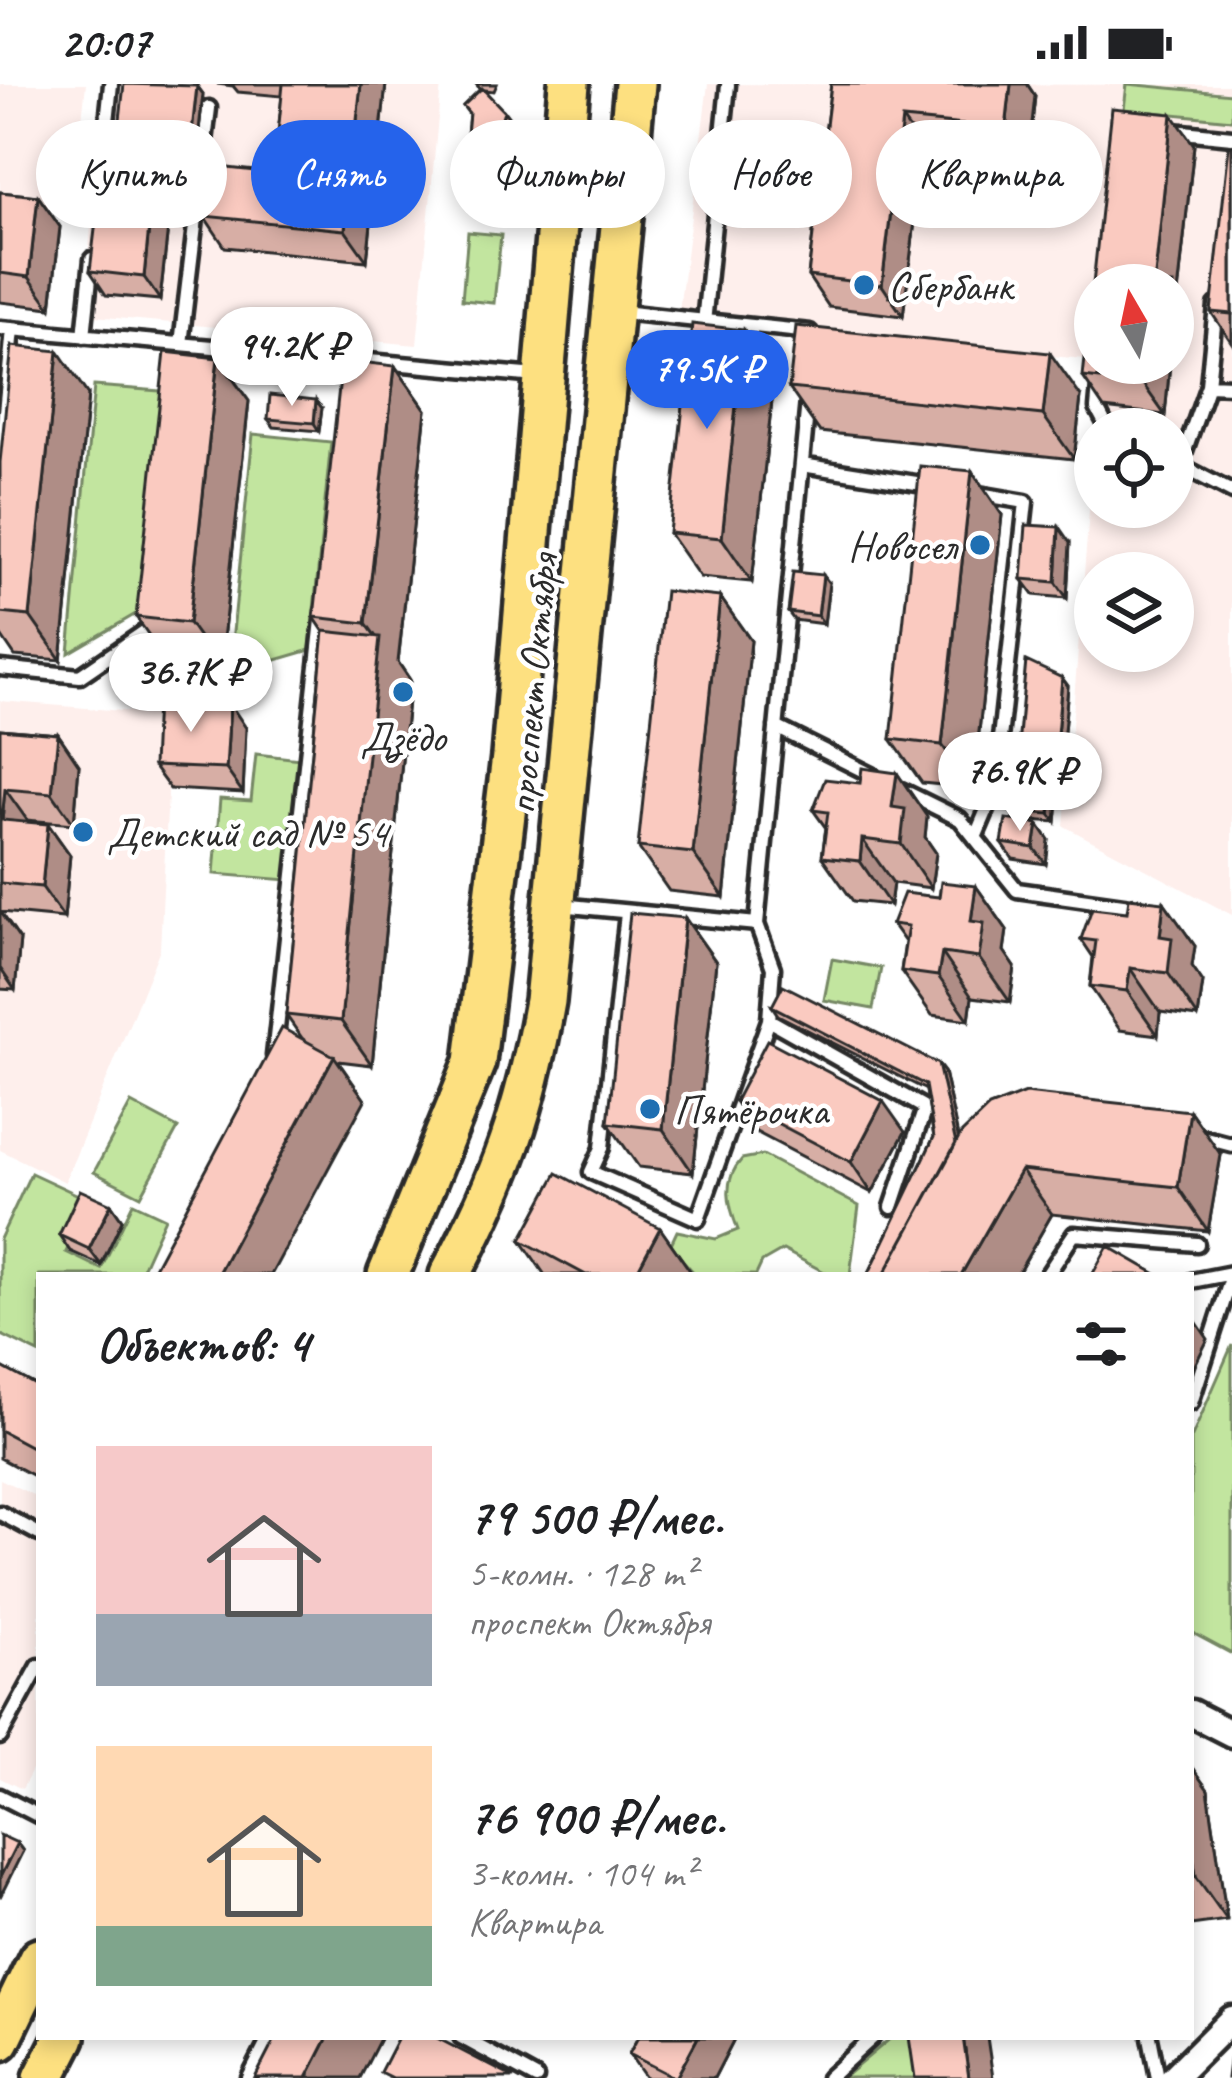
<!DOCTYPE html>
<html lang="ru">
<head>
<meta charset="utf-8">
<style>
  :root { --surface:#fff; --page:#f6f6f6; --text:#202124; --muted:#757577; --accent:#2563eb }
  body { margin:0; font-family:Caveat,sans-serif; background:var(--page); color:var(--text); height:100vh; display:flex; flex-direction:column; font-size:45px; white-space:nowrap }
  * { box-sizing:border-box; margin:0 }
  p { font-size:39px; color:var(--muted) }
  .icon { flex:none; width:66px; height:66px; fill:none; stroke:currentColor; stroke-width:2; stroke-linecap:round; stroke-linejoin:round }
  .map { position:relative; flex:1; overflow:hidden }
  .drawer { position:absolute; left:36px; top:1188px; width:1158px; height:768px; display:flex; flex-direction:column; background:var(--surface); border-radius:0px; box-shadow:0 6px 18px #0003 }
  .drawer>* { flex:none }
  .top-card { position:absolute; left:36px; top:36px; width:1161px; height:108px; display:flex; gap:24px }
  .needle { width:78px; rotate:351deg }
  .buttons { position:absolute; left:1074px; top:180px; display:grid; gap:24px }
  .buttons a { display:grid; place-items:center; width:120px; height:120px; border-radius:50%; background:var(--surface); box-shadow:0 6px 18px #0003; font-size:60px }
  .price { position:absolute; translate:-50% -102px; padding:0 27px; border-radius:42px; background:#fff; color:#222; font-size:39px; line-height:78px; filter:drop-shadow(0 3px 6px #0008) }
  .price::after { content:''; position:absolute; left:50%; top:72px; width:36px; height:27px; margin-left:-18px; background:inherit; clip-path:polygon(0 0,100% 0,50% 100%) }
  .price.active { background:var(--accent); color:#fff }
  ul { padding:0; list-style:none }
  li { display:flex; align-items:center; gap:36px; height:300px; padding:0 60px }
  li span { display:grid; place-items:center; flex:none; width:336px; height:240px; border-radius:0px; color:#555 }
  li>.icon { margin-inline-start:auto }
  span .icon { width:144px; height:144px; fill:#fffc; stroke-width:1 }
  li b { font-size:51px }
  h2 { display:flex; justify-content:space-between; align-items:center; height:144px; padding:0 60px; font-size:51px }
  .tag { padding:0 42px; border-radius:54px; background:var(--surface); box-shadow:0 6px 18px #0003; font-size:42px; line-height:108px }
  .tag.active { background:var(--accent); color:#fff }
  .status { display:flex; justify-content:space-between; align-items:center; height:84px; padding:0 60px; background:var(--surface); direction:ltr }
  .status svg { height:33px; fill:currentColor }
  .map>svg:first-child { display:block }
</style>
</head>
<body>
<div class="status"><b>20:07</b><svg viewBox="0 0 49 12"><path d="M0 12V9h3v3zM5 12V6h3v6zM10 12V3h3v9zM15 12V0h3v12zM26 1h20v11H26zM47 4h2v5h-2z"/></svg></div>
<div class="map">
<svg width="1232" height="1994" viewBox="0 0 1232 1994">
  <rect width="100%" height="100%" fill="#fff"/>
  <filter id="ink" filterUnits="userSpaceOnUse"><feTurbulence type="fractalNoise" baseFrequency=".00833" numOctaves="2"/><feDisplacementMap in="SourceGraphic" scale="24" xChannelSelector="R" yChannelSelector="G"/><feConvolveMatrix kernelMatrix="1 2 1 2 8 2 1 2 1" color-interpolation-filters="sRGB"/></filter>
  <g filter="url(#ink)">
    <!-- built -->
    <path fill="#feefec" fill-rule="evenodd" d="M 0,0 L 86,0 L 72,125 L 0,117 Z
      M 104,0 L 441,0 L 417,261 L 83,231 Z
      M 708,0 L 1232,1 L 1232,831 L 1064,742 L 1095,352 L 1095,423 L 1173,423 L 1173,345 L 1095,345 L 1100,279 L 1173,279 L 1173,201 L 1116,25 L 1086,275 L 677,242 ZM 1095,489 L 1173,489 L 1173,567 L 1095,567 Z
      M 0,617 L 172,631 L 160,865 L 65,1098 L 0,1066 Z
      M 0,1395 L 39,1414 L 39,1673 L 22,1705 L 0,1694 Z"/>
    <!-- green -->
    <path fill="#c2e59f" stroke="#768865" stroke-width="3" d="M 1127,0 L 1232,10 L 1232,36 L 1124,25 Z
      M 468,148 L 501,151 L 494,219 L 462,216 Z
      M 94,302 L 173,308 L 151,521 L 69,569 Z
      M 253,350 L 331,358 L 310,566 L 259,581 L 230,578 Z
      M 256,670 L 300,675 L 288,796 L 214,790 L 220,715 L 251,717 Z
      M 832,875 L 881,884 L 873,925 L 824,916 Z
      M 131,1019 L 178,1044 L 141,1112 L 94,1088 Z
      M 763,1071 L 859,1122 L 850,1191 L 830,1191 L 783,1166 L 762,1178 L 756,1191 L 696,1191 L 670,1162 L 677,1147 L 716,1155 L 738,1146 C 728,1120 722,1097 742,1075 Z
      M 31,1089 L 91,1117 L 66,1168 L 101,1185 L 133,1119 L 165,1134 L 139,1191 L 39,1191 L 39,1269 L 0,1250 L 0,1155 Z
      M 1232,1261 L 1232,1570 L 1191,1548 L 1191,1355 Z
      M 892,1953 L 924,1953 L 931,1994 L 843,1994 Z"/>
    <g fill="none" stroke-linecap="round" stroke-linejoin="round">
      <defs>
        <path id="service" d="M 1173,47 L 1232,53
          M 99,113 L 111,0
          M 621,228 L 810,248
          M 704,239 L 728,1
          M 0,244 L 537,292
          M 84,252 L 92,175
          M 181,260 L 209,24
          M 1101,279 L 1097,324 L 1108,345
          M 1208,301 L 1232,302
          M 1174,378 L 1232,408
          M 0,380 L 13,245
          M 802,381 L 929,401
          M 1180,381 L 1208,301 L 1216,221
          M 973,409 L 1026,418 L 994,709 L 975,754
          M 0,584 L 80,592 L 156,540
          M 776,643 L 872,691
          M 901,706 L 960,735 L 1017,806 L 1144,824
          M 560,821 L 757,840 L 808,317
          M 627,829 L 602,1064 L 591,1088 L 698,1135 L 769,936
          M 757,840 L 773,884 L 769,936 L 925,1024 L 892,1123
          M 274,972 L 323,527
          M 1198,1052 L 1232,1061
          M 1047,1191 L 1074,1150 L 1197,1160
          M 1191,1197 L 1232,1189
          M 1191,1319 L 1232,1191
          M 0,1429 L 39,1450
          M 0,1653 L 39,1582
          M 0,1712 L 39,1732
          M 461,1953 L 536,1994
          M 1150,1953 L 1158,1994
          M 249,1994 L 270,1953
          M 828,1994 L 873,1953"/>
        <path id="minor" d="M 1191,1629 L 1232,1650
          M 1173,1994 L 1232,1935"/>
        <path id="primary" d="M 388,1191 L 475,978 L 512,672 L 569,0
          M 450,1191 C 502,1094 526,1025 545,917 L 635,0
          M 0,1956 L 39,1875
          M 44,1994 L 65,1953"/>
      </defs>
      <!-- service casing -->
      <use href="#service" stroke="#2b2b2b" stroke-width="21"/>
      <!-- minor casing -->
      <use href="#minor" stroke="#2b2b2b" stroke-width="33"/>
      <!-- primary casing -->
      <use href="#primary" stroke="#2b2b2b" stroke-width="48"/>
      <!-- service -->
      <use href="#service" stroke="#fff" stroke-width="12"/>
      <!-- minor -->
      <use href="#minor" stroke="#fff" stroke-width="24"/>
      <!-- primary -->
      <use href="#primary" stroke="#fde080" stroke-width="39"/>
    </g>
    <!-- wall -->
    <path fill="#d7aea5" stroke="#2b2b2b" stroke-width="3" d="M 217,0 L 386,0 L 367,177 L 225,163 L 204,132 L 274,89 L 282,12 L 238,8 L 233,2 Z
      M 476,0 L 497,0 L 494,7 L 484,6 L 510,35 L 497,75 L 506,90 L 504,104 L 481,126 L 457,99 L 463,94 L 469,30 L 463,22 L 480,5 Z
      M 831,0 L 1027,0 L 1035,12 L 1028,76 L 924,66 L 903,232 L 829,223 L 808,192 Z
      M 197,2 L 203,10 L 197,64 L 177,61 L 160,216 L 106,211 L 90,187 L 114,88 Z
      M 1194,61 L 1173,256 L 1173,201 L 1170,279 L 1165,331 L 1104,324 L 1083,293 Z
      M 1232,62 L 1232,259 L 1211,228 Z
      M 0,108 L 38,112 L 60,143 L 51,224 L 0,218 Z
      M 744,246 L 775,289 L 752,498 L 700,493 L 669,449 Z
      M 395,282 L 426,326 L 398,578 L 410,596 L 372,981 L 338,977 L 365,1016 L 302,954 L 286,931 L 324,548 L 314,533 Z
      M 789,304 L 1081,313 L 1074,375 L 820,348 Z
      M 88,311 L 61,576 L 15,572 L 0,550 L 0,378 Z
      M 249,317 L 220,583 L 167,577 L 136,533 Z
      M 322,324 L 319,347 L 274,343 L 268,335 Z
      M 972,387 L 1002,431 L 973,704 L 922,699 L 891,655 Z
      M 1070,459 L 1067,514 L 1034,511 L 1022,495 Z
      M 829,499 L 824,540 L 794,536 L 788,528 Z
      M 720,513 L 751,557 L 724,813 L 669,807 L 638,763 Z
      M 1062,594 L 1068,602 L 1056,738 L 1018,735 L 1012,727 Z
      M 246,644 L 243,709 L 170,705 L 153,682 Z
      M 0,645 L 58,650 L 79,681 L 74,740 L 27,736 L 26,738 L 48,740 L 70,771 L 64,834 L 1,828 L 20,856 L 15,906 L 0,905 Z
      M 897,689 L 927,733 L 925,753 L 936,769 L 931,804 L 893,799 L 890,821 L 853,817 L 822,773 L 826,744 L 813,726 L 860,699 Z
      M 1038,740 L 1049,756 L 1046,780 L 1013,775 L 1002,759 Z
      M 976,802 L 1007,846 L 1004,867 L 1015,883 L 1010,918 L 972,913 L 969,936 L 932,931 L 901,887 L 905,858 L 892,840 L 939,813 Z
      M 1164,818 L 1195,862 L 1192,882 L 1203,898 L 1198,933 L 1160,928 L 1158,951 L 1120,946 L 1090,902 L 1093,873 L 1081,855 L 1127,828 Z
      M 685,834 L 716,878 L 693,1089 L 639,1083 L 608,1039 Z
      M 772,922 L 944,988 L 958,1055 L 1190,1027 L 1221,1071 L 1208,1147 L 1052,1130 L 1017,1191 L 868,1191 L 934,1053 L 926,1006 L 778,931 Z
      M 735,1017 L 905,1048 L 872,1109 L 756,1048 Z
      M 111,1120 L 122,1136 L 101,1181 L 70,1167 L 59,1151 Z
      M 660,1144 L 693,1191 L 545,1191 L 521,1156 Z
      M 0,1282 L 39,1303 L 39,1395 L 0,1374 Z
      M 1191,1682 L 1208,1706 L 1227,1836 L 1191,1841 Z
      M 638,1953 L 735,1953 L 714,1994 L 646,1994 L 629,1970 Z"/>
    <!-- shaded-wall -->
    <path fill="#af8d86" stroke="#2b2b2b" stroke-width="3" d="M 361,0 L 386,0 L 367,177 L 345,146 Z
      M 1011,0 L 1027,0 L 1035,12 L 1028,76 L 1006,45 Z
      M 197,2 L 203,10 L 197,64 L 191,56 Z
      M 504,27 L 510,35 L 497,75 L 506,90 L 504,104 L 498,96 L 491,67 Z
      M 1172,30 L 1194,61 L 1173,256 L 1173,201 L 1154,201 Z
      M 902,35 L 924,66 L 903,232 L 882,201 Z
      M 171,53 L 177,61 L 160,216 L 144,193 L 154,93 Z
      M 38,112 L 60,143 L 51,224 L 29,193 Z
      M 744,246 L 775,289 L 752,498 L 722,454 Z
      M 58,267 L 88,311 L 61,576 L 30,532 Z
      M 1050,269 L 1081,313 L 1074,375 L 1043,331 Z
      M 218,274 L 249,317 L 220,583 L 189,539 Z
      M 1146,279 L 1170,279 L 1165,331 L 1143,300 Z
      M 395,282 L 426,326 L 398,578 L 410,596 L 372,981 L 341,937 L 379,557 L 366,539 Z
      M 316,316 L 322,324 L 319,347 L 314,339 Z
      M 972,387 L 1002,431 L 973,704 L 942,661 Z
      M 1059,443 L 1070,459 L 1067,514 L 1056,498 Z
      M 823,491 L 829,499 L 824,540 L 818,532 Z
      M 720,513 L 751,557 L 724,813 L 693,769 Z
      M 1062,594 L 1068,602 L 1056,738 L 1050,730 Z
      M 230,620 L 246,644 L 243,709 L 226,685 Z
      M 58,650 L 79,681 L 74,740 L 52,709 Z
      M 897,689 L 927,733 L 925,753 L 936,769 L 931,804 L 901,760 L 892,723 Z
      M 5,705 L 27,736 L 24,767 L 2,736 Z
      M 48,740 L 70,771 L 64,834 L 42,803 Z
      M 1038,740 L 1049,756 L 1046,780 L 1034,764 Z
      M 862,755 L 893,799 L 890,821 L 860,777 Z
      M 976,802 L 1007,846 L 1004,867 L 1015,883 L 1010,918 L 979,874 L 971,837 Z
      M 1164,818 L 1195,862 L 1192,882 L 1203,898 L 1198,933 L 1168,889 L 1160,852 Z
      M 0,827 L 20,856 L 15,906 L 0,884 Z
      M 685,834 L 716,878 L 693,1089 L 663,1045 Z
      M 942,869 L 972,913 L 969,936 L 938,892 Z
      M 1130,884 L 1160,928 L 1158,951 L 1127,907 Z
      M 334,972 L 365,1016 L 271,1191 L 217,1191 Z
      M 938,980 L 944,988 L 962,1071 L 956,1063 Z
      M 883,1017 L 905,1048 L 872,1109 L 851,1078 Z
      M 1190,1027 L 1221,1071 L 1208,1147 L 1178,1103 Z
      M 1021,1086 L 1052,1130 L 1017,1191 L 961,1191 Z
      M 111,1120 L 122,1136 L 101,1181 L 89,1165 Z
      M 660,1144 L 693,1191 L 635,1191 Z
      M 1191,1230 L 1208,1255 L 1191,1289 Z
      M 1191,1682 L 1208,1706 L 1227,1836 L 1196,1792 L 1191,1759 Z
      M 17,1759 L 23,1767 L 0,1813 L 0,1793 Z
      M 328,1953 L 381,1953 L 360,1994 L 307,1994 Z
      M 698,1953 L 735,1953 L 714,1994 L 676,1994 Z
      M 963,1953 L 987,1953 L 993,1994 L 969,1994 Z"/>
    <!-- building -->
    <path fill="#facac0" stroke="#2b2b2b" stroke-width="3" d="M 124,0 L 197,2 L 191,56 L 171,53 L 165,108 L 154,93 L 114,88 Z
      M 283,0 L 361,0 L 345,146 L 204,132 L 209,82 L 274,89 Z
      M 831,0 L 1011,0 L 1006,45 L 902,35 L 882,201 L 808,192 Z
      M 482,4 L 504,27 L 491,67 L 500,81 L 498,96 L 475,118 L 457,99 L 463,94 L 469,29 L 463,22 Z
      M 1112,24 L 1172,30 L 1154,201 L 1095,201 L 1095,279 L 1146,279 L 1143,300 L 1083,293 Z
      M 1229,62 L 1232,62 L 1232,230 L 1211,228 Z
      M 102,87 L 154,93 L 144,193 L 90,187 Z
      M 0,108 L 38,112 L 29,193 L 0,189 Z
      M 692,240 L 744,246 L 722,454 L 669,449 Z
      M 796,242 L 1050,269 L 1043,331 L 789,304 Z
      M 12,262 L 58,267 L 30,532 L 0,529 L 0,378 Z
      M 165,268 L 218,274 L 189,539 L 136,533 Z
      M 342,276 L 395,282 L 366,539 L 314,533 Z
      M 270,311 L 316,316 L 314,339 L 268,335 Z
      M 920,382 L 972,387 L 942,661 L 891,655 Z
      M 1026,441 L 1059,443 L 1056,498 L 1022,495 Z
      M 793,488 L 823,491 L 818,532 L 788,528 Z
      M 665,507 L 720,513 L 693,769 L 638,763 Z
      M 324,547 L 380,553 L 341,937 L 286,931 Z
      M 1026,577 L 1062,594 L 1050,730 L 1012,727 Z
      M 156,617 L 230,620 L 226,685 L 153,682 Z
      M 0,645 L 58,650 L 52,709 L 5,705 L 2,736 L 48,740 L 42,803 L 0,799 Z
      M 862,684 L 897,689 L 892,723 L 905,725 L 901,760 L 862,755 L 860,777 L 822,773 L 828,728 L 813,726 L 825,695 L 860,699 Z
      M 1006,735 L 1038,740 L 1034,764 L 1002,759 Z
      M 941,798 L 976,802 L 971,837 L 984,839 L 979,874 L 942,869 L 938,892 L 901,887 L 908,842 L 892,840 L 904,809 L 939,813 Z
      M 1129,814 L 1164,818 L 1160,852 L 1172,854 L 1168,889 L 1130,884 L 1127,907 L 1090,902 L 1096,857 L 1081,855 L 1092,824 L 1127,828 Z
      M 630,829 L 685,834 L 663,1045 L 608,1039 Z
      M 783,901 L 938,980 L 956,1060 L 884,1191 L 868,1191 L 934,1053 L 925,1001 L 772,922 Z
      M 282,944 L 334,972 L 217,1191 L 150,1191 Z
      M 767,956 L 883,1017 L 851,1078 L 735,1017 Z
      M 1025,1009 L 1190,1027 L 1178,1103 L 1021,1086 L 961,1191 L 884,1191 L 961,1050 L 989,1023 Z
      M 557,1089 L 660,1144 L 635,1191 L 586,1191 L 521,1156 Z
      M 80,1106 L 111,1120 L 89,1165 L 59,1151 Z
      M 1108,1162 L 1158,1191 L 1092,1191 Z
      M 0,1282 L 39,1303 L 39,1367 L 0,1346 Z
      M 0,1751 L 17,1759 L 0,1793 Z
      M 1191,1759 L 1196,1792 L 1191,1793 Z
      M 276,1953 L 328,1953 L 307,1994 L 255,1994 Z
      M 398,1953 L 435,1953 L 514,1994 L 392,1994 L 380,1988 Z
      M 638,1953 L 698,1953 L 676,1994 L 629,1970 Z
      M 909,1953 L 963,1953 L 969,1994 L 915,1994 Z
      M 1232,1954 L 1232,1994 L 1227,1994 Z"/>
  </g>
  <!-- markers -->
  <g fill="#1f6fb2" stroke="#fff" stroke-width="4.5">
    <circle cx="864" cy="201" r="12"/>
    <circle cx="980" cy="461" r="12"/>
    <circle cx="403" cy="608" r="12"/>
    <circle cx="83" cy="748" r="12"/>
    <circle cx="650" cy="1025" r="12"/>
  </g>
  <g text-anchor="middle" stroke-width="9" stroke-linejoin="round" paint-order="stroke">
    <!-- poi labels -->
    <g font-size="42" fill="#2b2b2b" stroke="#fff" text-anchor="start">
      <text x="888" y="216">Сбербанк</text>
      <text x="956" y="476" text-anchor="end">Новосел</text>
      <text x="403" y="667" text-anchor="middle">Дзёдо</text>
      <text x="107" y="763">Детский сад № 54</text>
      <text x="674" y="1040">Пятёрочка</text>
    </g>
    <!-- street labels -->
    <g font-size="42" fill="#2b2b2b" stroke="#fff">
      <text transform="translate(531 600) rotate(-85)" y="15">проспект Октября</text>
    </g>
  </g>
</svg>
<div class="buttons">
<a><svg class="needle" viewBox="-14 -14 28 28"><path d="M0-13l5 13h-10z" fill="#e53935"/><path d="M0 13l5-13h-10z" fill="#757577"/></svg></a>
<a><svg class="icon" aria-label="locate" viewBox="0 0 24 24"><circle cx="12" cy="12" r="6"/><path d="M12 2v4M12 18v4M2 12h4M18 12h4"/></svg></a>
<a><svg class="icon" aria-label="layers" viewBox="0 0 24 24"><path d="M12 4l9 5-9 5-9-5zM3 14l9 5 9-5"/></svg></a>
</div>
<b class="price" style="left:292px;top:325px">94.2K ₽</b>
<b class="price active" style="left:707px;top:348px">79.5K ₽</b>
<b class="price" style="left:191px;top:651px">36.7K ₽</b>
<b class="price" style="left:1020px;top:750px">76.9K ₽</b>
<div class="top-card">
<a class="tag">Купить</a>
<a class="tag active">Снять</a>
<a class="tag">Фильтры</a>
<a class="tag">Новое</a>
<a class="tag">Квартира</a>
</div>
<section class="drawer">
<h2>Объектов: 4<svg class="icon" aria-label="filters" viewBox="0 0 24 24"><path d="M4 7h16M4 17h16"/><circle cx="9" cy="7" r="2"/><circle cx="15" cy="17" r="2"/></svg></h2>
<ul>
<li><span style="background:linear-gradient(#f6c9c9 70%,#9aa5b1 0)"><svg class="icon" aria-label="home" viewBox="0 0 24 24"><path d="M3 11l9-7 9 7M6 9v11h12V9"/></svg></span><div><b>79 500 ₽/мес.</b><p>5-комн. · 128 m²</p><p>проспект Октября</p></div></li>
<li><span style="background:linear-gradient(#ffd9b3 75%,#7fa58c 0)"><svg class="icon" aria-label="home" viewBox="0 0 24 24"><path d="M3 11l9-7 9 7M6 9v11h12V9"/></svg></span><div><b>76 900 ₽/мес.</b><p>3-комн. · 104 m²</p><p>Квартира</p></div></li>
</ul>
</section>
</div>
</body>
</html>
